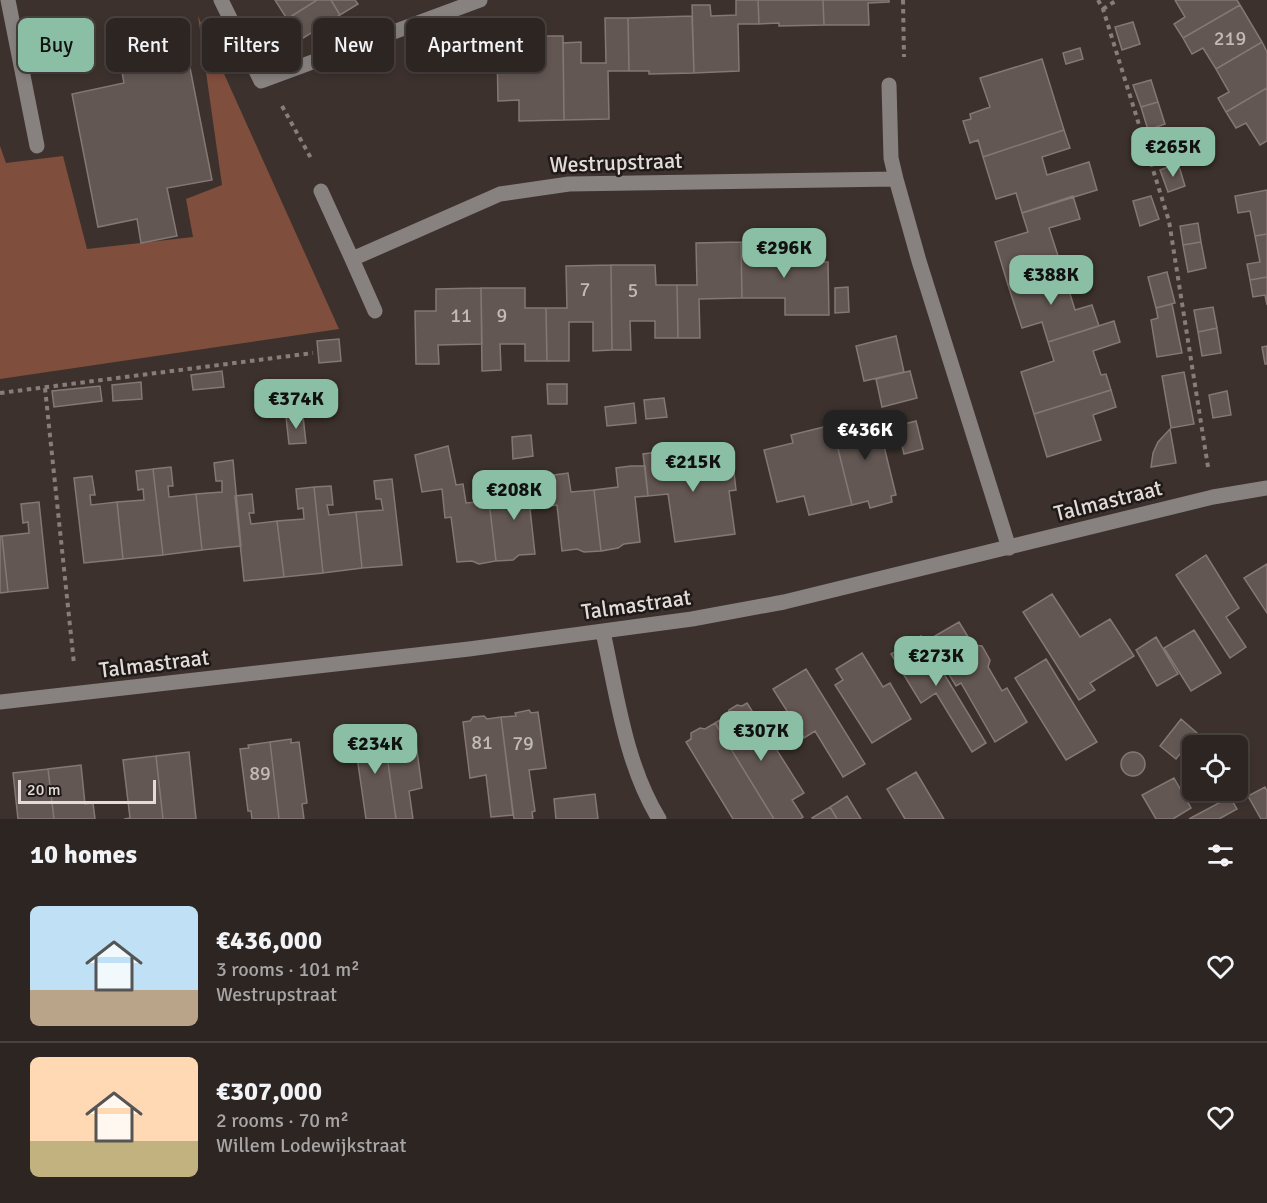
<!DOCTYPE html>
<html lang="en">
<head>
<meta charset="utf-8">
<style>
  :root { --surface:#2d2522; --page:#39312f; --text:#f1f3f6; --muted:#a7a5a5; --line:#484240; --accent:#8abfa5 }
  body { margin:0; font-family:Signika,sans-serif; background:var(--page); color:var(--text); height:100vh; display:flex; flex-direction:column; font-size:22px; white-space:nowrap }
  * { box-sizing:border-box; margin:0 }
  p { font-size:20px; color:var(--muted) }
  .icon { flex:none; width:33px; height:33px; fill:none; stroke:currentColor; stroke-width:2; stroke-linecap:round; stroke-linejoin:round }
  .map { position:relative; height:819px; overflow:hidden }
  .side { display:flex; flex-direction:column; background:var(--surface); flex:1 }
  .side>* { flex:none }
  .hud { position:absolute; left:18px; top:18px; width:600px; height:54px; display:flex; gap:12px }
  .controls { position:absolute; left:1182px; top:735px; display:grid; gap:12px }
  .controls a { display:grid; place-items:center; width:66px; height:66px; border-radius:9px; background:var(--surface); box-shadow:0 3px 9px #0003,0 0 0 2px var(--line); font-size:30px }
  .scale { position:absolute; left:18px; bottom:15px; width:138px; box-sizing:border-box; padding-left:6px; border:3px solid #e2dbd8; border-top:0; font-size:16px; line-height:21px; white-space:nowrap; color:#e2dbd8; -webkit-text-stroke:4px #1f1a18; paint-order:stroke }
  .price { position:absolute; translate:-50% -51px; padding:0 14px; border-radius:12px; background:var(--accent); color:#111; font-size:20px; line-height:39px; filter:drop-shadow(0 2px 3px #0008) }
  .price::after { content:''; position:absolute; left:50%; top:36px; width:18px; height:14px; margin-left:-9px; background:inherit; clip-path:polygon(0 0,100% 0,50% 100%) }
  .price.active { background:#222; color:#fff }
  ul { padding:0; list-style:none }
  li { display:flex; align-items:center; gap:18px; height:150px; padding:0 30px }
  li+li { border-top:2px solid var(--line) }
  li span { display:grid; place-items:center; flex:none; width:168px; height:120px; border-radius:9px; color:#555 }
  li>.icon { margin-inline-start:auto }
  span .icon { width:72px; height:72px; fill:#fffc; stroke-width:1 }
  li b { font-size:26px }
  h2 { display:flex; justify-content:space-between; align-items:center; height:72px; padding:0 30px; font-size:26px }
  .tag { padding:0 21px; border-radius:9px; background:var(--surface); box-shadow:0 3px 9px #0003,0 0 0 2px var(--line); font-size:21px; line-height:54px }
  .tag.active { background:var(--accent); color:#111 }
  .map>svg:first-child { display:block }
</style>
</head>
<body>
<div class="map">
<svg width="1267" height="819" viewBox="0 0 1267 819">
  <rect width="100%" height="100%" fill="#3c312d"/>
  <!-- green -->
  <path fill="#804e3d" d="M 198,16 L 339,329 L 0,379 L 0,146 L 6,163 L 63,156 L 87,249 L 193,237 L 186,199 L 222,185 Z"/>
  <!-- building -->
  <path fill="#635753" stroke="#857874" stroke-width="1.5" d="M 275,0 L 317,0 L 287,19 Z
    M 317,0 L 331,0 L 340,15 L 300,40 L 287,19 Z
    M 331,0 L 355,0 L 358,4 L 340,15 Z
    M 736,0 L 758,0 L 759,24 L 738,24 L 739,71 L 694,73 L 692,5 L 710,5 L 711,16 L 736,15 Z
    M 758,0 L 823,0 L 824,25 L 779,26 L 779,23 L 759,24 Z
    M 823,0 L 889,0 L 889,2 L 868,3 L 869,25 L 824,25 Z
    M 1175,0 L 1237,0 L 1240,5 L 1183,38 L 1174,24 L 1185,17 Z
    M 1240,5 L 1262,42 L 1216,69 L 1203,48 L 1192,54 L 1183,38 Z
    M 692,16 L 694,73 L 649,74 L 649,71 L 629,71 L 628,18 Z
    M 605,18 L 628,18 L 629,71 L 608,71 L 609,119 L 564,120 L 563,43 L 581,42 L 581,63 L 606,63 Z
    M 1133,22 L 1140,44 L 1122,50 L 1115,27 Z
    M 182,27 L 212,180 L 167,188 L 177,236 L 141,243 L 137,219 L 98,227 L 72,94 L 124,83 L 116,40 Z
    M 545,36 L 563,36 L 564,120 L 519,121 L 519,100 L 498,101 L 497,47 L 520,47 L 520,64 L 545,64 Z
    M 1262,42 L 1267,52 L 1267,88 L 1226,112 L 1218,98 L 1229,92 L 1216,69 Z
    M 1080,48 L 1083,59 L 1066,64 L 1063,53 Z
    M 1042,59 L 1064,130 L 983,157 L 978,140 L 970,143 L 963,121 L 971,119 L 970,114 L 990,107 L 980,78 Z
    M 1151,80 L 1158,102 L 1141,107 L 1133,85 Z
    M 1267,88 L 1267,141 L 1260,145 L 1246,123 L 1236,128 L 1226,112 Z
    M 1158,102 L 1165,124 L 1148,130 L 1141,107 Z
    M 1064,130 L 1070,148 L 1042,157 L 1047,175 L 1089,162 L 1097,190 L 1022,213 L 1016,193 L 996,199 L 983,157 Z
    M 1178,163 L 1185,186 L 1168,192 L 1160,170 Z
    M 1267,190 L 1267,234 L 1255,236 L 1250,211 L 1238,213 L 1235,196 Z
    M 1073,196 L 1080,219 L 1049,228 L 1062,268 L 1008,285 L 995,242 L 1028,232 L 1022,213 Z
    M 1151,196 L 1159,219 L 1140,226 L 1133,201 Z
    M 1198,223 L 1201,242 L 1183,245 L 1180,226 Z
    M 1267,234 L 1267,277 L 1250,280 L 1247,264 L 1260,262 L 1255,236 Z
    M 741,242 L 786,242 L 786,262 L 828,262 L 829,315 L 785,315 L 785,298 L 742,298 Z
    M 741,242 L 742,298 L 699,299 L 700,338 L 678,338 L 677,285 L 697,285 L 696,243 Z
    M 1201,242 L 1206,268 L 1188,272 L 1183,245 Z
    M 611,265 L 655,265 L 656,285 L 677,285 L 678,338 L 655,338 L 655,321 L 630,321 L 631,350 L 612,350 Z
    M 611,265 L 612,350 L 593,351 L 593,322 L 569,322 L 569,361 L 547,361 L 546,308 L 567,308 L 566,266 Z
    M 1062,268 L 1075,310 L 1092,305 L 1099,326 L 1048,342 L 1042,322 L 1022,328 L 1008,285 Z
    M 1167,272 L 1175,303 L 1156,308 L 1148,277 Z
    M 1267,277 L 1267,305 L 1265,295 L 1253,297 L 1250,280 Z
    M 848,287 L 849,312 L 835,313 L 835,288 Z
    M 481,288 L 525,288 L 525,308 L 546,308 L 547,361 L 525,361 L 525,344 L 500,344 L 501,370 L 482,371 Z
    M 481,288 L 482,344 L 438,345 L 439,364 L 416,364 L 415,311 L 436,311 L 436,289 Z
    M 1172,304 L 1182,353 L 1157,357 L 1151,320 L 1158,318 L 1156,308 Z
    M 1213,307 L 1217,328 L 1198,332 L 1194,310 Z
    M 1114,321 L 1120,342 L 1093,351 L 1101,375 L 1106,374 L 1111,390 L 1034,414 L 1021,372 L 1054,361 L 1048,342 Z
    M 1217,328 L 1221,353 L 1202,356 L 1198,332 Z
    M 896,336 L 904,372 L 864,381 L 856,346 Z
    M 339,339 L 341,361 L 319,363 L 317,341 Z
    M 1267,346 L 1267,364 L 1265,364 L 1262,347 Z
    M 222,371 L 224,387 L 193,390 L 191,375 Z
    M 910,371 L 917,398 L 882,407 L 876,379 Z
    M 1184,372 L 1194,424 L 1171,428 L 1162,376 Z
    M 141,382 L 142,399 L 113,401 L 112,385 Z
    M 547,384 L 567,384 L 567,404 L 548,404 Z
    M 100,386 L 102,401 L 54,407 L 52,391 Z
    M 1111,390 L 1116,407 L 1093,415 L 1101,440 L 1047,457 L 1034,414 Z
    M 1227,391 L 1231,415 L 1213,418 L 1209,395 Z
    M 664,398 L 667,417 L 646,419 L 644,400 Z
    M 634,403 L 636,423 L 607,426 L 605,407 Z
    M 876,414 L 896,495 L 891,496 L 892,502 L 870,508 L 868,501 L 852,505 L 832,425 Z
    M 303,416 L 306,443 L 289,444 L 286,417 Z
    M 916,421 L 923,449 L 904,454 L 897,426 Z
    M 832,425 L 852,505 L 809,515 L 804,496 L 777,502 L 764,450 L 793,443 L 791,435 Z
    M 1170,429 L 1176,463 L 1151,467 L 1153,453 L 1158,442 Z
    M 531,435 L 533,456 L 513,459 L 512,437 Z
    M 448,446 L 456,485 L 463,484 L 466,503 L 489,501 L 496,561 L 479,564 L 472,561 L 457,562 L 451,517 L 445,518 L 442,489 L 422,492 L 415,455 Z
    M 696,447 L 699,467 L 733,463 L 736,490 L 729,491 L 735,534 L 675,542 L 668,494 L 648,496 L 643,454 Z
    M 233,460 L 241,546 L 202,550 L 196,494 L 222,492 L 222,481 L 216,481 L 214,463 Z
    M 631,466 L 645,466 L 648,496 L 635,497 L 640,542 L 624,544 L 618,548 L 601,551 L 594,490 L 618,487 L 616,468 Z
    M 171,467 L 173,486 L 168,486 L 169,497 L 196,494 L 202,550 L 163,555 L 153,469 Z
    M 153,469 L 163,555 L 123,559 L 117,502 L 144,500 L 143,489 L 138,490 L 136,471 Z
    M 568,473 L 571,492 L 594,490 L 601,551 L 584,552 L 577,549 L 562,551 L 557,505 L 550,506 L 547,476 Z
    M 92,476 L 95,495 L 90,495 L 91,505 L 117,502 L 123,559 L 84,563 L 74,478 Z
    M 534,476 L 537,508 L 530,509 L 535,554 L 519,555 L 513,560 L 496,561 L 489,501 L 514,499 L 512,479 Z
    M 392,479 L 402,565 L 362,568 L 356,512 L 383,510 L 381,499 L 376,499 L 374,481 Z
    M 331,486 L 333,505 L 327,505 L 329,515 L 356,512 L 362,568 L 323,573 L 314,487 Z
    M 314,487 L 323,573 L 284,577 L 277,521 L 304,519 L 303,508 L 298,509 L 296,489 Z
    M 252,494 L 254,513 L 249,513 L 251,524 L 277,521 L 284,577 L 244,581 L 235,496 Z
    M 39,502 L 48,588 L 8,592 L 2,536 L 29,533 L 28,522 L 23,523 L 21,504 Z
    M 0,536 L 2,536 L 8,592 L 0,593 Z
    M 1206,555 L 1239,608 L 1226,617 L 1246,647 L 1230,658 L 1176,575 Z
    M 1267,564 L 1267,613 L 1244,578 Z
    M 1052,594 L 1080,637 L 1110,619 L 1134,656 L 1090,683 L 1095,690 L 1079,700 L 1023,612 Z
    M 959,622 L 973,645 L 982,646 L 990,660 L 988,667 L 1002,691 L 1007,688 L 1027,722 L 995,742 L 961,683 L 956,686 L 928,640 Z
    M 1194,630 L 1221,673 L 1191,691 L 1164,648 Z
    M 921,636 L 986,743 L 972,752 L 936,693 L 921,703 L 891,654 Z
    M 1156,637 L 1178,674 L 1157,686 L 1136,650 Z
    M 862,653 L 883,687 L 890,683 L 911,719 L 872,743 L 835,685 L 843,680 L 836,669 Z
    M 1046,659 L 1097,742 L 1066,760 L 1015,678 Z
    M 806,669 L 865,764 L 843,777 L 815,731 L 804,738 L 773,689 Z
    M 747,703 L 804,793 L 792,800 L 803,817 L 800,819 L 774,819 L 715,723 L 728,715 L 729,710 L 737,705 L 742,706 Z
    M 529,710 L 531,713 L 538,712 L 546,768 L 529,770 L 535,811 L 532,812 L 533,819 L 514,819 L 501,717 L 516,716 L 515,713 Z
    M 484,716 L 487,719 L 501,717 L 513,815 L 491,817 L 486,775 L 470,778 L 463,722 L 470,721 L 473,717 Z
    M 1181,719 L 1197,733 L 1176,759 L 1160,746 Z
    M 715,723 L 774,819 L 733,819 L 686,742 L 691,739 L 691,733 L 700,728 L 705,729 Z
    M 406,726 L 406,729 L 414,729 L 422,788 L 409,791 L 413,819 L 396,819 L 383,728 Z
    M 383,728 L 396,819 L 366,819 L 354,736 L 362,735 L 361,731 Z
    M 291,739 L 291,743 L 299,742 L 307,803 L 302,804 L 304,819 L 279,819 L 270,742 Z
    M 270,742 L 279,819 L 252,819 L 251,811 L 248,811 L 240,749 L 249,748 L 248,745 Z
    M1121 764a12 12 0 1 1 24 0a12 12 0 1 1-24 0Z
    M 189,752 L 196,819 L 163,819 L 156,756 Z
    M 156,756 L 163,819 L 124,819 L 130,818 L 123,760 Z
    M 81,765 L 85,804 L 93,803 L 95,819 L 54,819 L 48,769 Z
    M 48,769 L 54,819 L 18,819 L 13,773 Z
    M 916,772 L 944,819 L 905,819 L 887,789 Z
    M 1174,778 L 1191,808 L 1173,819 L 1156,819 L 1142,795 Z
    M 1265,787 L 1267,791 L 1267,819 L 1261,819 L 1248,796 Z
    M 595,794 L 598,819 L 556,819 L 554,799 Z
    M 847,796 L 861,819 L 837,819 L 830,807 Z
    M 1230,797 L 1237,809 L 1219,819 L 1189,819 Z
    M 830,807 L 837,819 L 813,819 L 812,818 Z"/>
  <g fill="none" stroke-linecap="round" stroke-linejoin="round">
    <!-- path -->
    <path stroke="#877e7b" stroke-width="4" stroke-dasharray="4.5 4.5" stroke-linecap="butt" d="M 903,0 L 904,57
      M 1098,0 L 1103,9 L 1169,221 L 1208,467
      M 1103,9 L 1117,0
      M 282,106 L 312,160
      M 45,388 L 74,664
      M 0,393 L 313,353"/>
    <!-- minor -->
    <path stroke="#87817f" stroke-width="15" d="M 8,0 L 37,146
      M 221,0 L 261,81 L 480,0
      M 889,85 L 891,158 L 896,179 L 919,261 L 1009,548
      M 321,191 L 352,259 L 500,194 L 569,184 L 896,179
      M 352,259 L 375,311
      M 603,632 C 617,695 625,763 659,819
      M 0,702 L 469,649 L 692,619 L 784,602 L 1213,497 L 1267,488"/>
  </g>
  <g text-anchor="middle" stroke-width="5" stroke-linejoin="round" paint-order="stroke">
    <!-- number labels -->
    <g font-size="20" fill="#c2bab7">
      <text x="1230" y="45">219</text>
      <text x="585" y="296">7</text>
      <text x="633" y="297">5</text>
      <text x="461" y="322">11</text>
      <text x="502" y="322">9</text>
      <text x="482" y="749">81</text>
      <text x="523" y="750">79</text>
      <text x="260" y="780">89</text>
    </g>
    <!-- street labels -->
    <g font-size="22" fill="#e2dbd8" stroke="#1f1a18">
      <text transform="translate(616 162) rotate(-2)" y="8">Westrupstraat</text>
      <text transform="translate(1108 500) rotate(-14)" y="8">Talmastraat</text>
      <text transform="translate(636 604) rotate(-8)" y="8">Talmastraat</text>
      <text transform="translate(154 663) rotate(-7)" y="8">Talmastraat</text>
    </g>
  </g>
</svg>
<div class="controls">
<a><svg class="icon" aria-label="locate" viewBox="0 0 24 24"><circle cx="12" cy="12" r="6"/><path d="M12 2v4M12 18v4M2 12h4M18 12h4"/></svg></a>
</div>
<div class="scale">20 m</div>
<b class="price" style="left:1173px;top:178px">€265K</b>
<b class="price" style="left:784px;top:279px">€296K</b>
<b class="price" style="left:1051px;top:306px">€388K</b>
<b class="price" style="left:296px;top:430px">€374K</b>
<b class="price active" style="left:865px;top:461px">€436K</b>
<b class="price" style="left:693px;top:493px">€215K</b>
<b class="price" style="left:514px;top:521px">€208K</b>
<b class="price" style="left:936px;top:687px">€273K</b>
<b class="price" style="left:761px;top:762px">€307K</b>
<b class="price" style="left:375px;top:775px">€234K</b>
<div class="hud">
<a class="tag active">Buy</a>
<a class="tag">Rent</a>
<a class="tag">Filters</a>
<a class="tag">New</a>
<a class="tag">Apartment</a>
</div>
</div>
<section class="side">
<h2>10 homes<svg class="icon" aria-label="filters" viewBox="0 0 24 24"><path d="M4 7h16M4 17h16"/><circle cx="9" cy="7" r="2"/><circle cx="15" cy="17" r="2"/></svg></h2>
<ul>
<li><span style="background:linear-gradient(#bfe0f5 70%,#b9a48a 0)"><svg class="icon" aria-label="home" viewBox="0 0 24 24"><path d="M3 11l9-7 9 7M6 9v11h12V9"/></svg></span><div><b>€436,000</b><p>3 rooms · 101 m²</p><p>Westrupstraat</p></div><svg class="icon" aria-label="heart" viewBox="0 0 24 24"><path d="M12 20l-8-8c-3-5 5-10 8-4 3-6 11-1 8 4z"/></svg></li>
<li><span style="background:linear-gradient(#ffd9b3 70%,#c2b280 0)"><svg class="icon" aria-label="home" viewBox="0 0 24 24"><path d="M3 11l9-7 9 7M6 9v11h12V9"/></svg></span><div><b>€307,000</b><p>2 rooms · 70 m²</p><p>Willem Lodewijkstraat</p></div><svg class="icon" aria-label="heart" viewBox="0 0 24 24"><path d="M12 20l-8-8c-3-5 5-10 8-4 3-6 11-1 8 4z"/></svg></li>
</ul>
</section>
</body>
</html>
